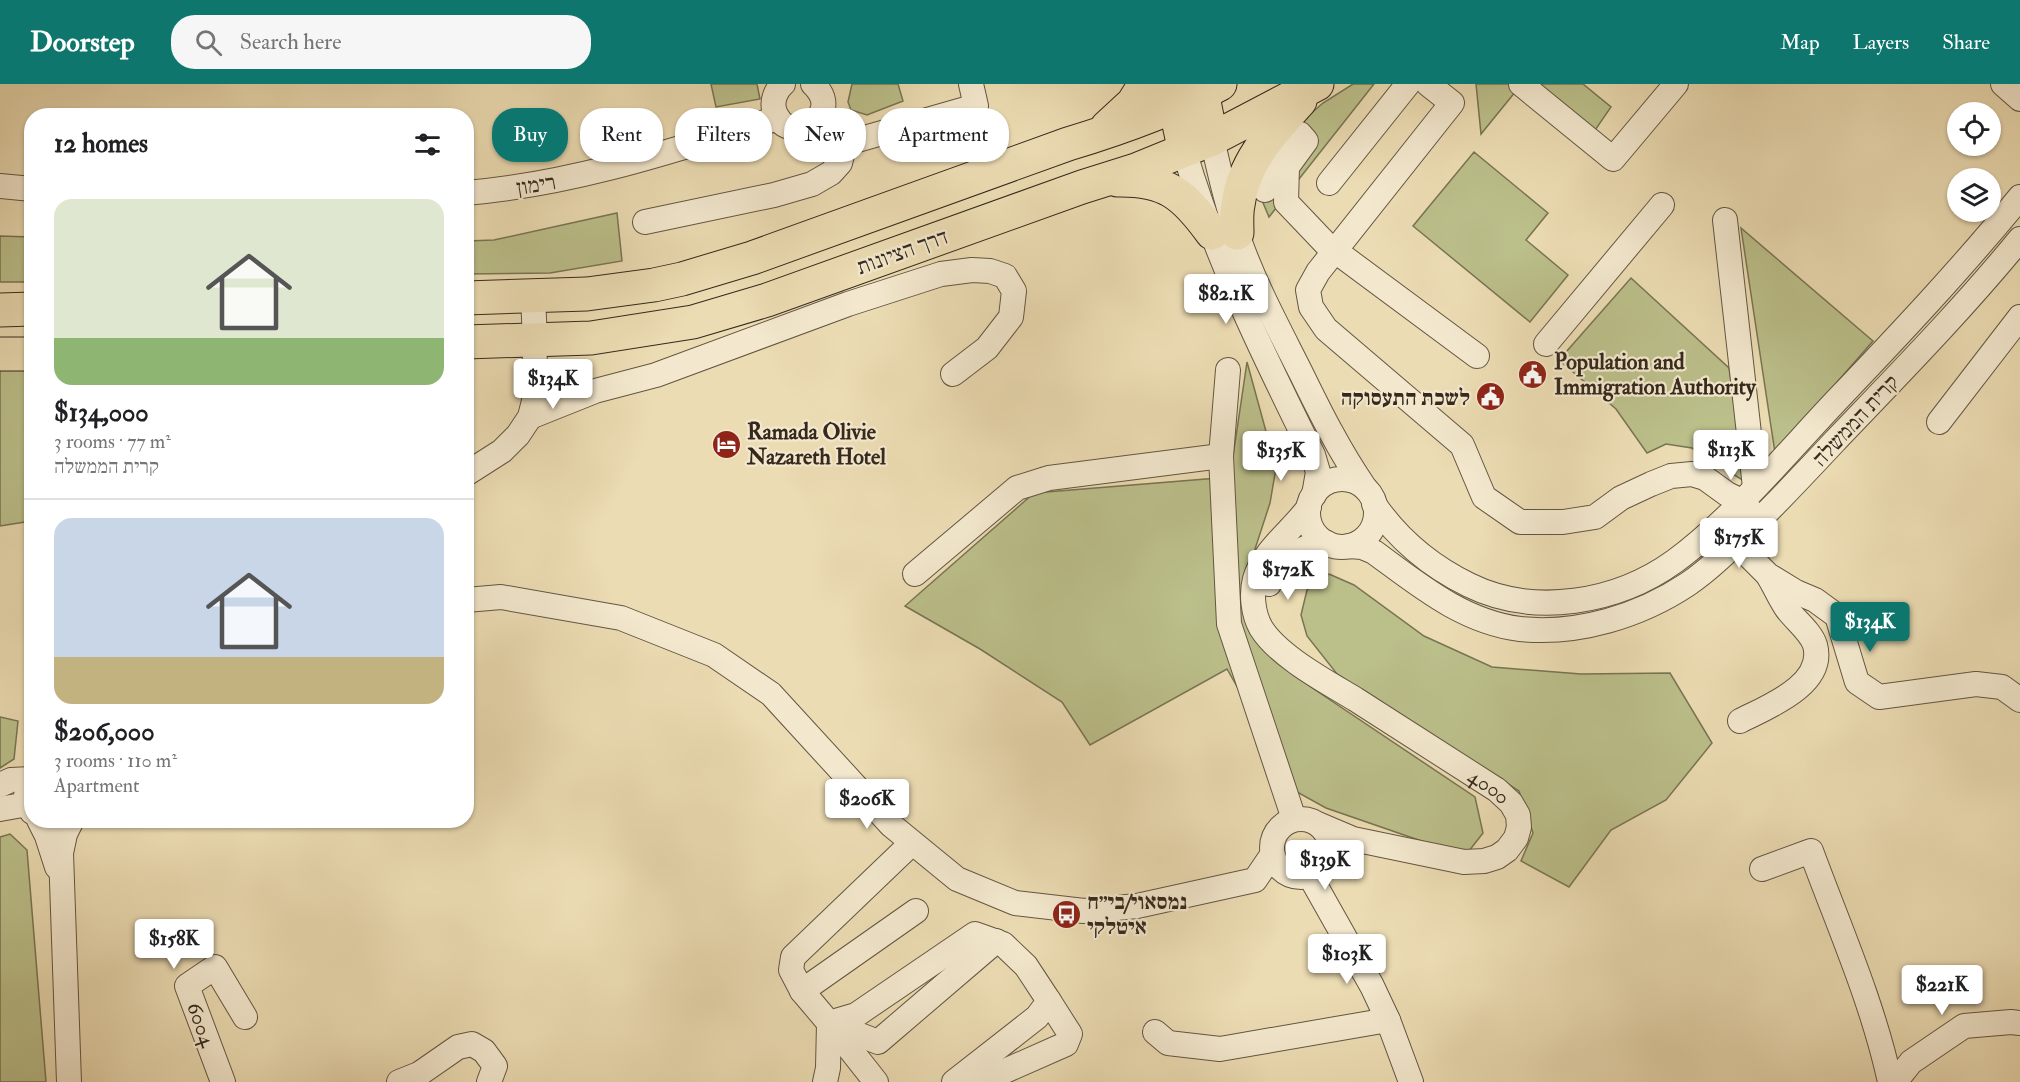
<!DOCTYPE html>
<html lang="en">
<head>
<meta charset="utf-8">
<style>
  :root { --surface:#fff; --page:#f6f6f6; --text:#202124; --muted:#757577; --line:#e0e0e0; --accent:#0f766e }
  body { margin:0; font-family:"IM FELL Double Pica","Frank Ruhl Libre",serif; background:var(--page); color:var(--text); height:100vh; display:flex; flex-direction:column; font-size:22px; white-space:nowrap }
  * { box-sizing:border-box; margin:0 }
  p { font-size:20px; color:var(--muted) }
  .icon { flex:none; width:33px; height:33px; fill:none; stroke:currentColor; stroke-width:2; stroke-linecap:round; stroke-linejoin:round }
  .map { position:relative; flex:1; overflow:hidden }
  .panel { position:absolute; left:24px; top:24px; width:450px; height:720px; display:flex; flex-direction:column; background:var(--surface); border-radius:24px; box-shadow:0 2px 4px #0004 }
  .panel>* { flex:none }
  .guide { position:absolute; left:492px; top:24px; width:570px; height:54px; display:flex; gap:12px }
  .buttons { position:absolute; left:1947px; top:18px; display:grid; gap:12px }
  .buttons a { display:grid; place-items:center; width:54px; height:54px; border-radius:50%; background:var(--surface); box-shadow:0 2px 4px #0004; font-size:30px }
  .price { position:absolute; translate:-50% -51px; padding:0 14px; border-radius:6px; background:#fff; color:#222; font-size:20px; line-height:39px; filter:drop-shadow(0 2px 3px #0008) }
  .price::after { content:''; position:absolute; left:50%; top:36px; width:18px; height:14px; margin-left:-9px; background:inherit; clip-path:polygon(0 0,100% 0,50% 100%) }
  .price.current { background:var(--accent); color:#fff }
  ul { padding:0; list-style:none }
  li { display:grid; align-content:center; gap:12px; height:318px; padding:0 30px }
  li+li { border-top:2px solid var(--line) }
  li span { display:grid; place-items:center; height:186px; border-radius:18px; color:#555 }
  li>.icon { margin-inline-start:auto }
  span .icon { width:108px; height:108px; fill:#fffc; stroke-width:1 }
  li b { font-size:26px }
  h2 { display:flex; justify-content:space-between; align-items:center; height:72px; padding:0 30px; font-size:26px }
  .pill { padding:0 21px; border-radius:24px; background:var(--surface); box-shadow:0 2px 4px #0004; font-size:21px; line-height:54px }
  .pill.current { background:var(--accent); color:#fff }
  header { display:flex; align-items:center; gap:36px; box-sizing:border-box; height:84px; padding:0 30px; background:var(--accent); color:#fff }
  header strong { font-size:28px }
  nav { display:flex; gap:33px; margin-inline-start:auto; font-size:21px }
  .search { width:420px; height:54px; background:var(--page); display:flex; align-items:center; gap:15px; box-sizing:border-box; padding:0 21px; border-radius:24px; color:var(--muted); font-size:22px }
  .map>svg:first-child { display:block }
</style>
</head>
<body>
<header>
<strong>Doorstep</strong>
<div class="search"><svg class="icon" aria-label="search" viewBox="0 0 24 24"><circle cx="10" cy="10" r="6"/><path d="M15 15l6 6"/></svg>Search here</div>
<nav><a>Map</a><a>Layers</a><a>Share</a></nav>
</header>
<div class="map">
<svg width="2020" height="998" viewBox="0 0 2020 998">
  <rect width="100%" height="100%" fill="#ecdcb3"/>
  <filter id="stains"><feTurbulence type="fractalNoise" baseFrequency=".00333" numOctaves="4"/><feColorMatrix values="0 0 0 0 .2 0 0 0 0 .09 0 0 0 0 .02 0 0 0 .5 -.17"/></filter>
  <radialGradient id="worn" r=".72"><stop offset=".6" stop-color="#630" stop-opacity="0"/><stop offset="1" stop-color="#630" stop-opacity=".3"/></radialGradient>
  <!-- green -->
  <path fill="#bbbf8a" stroke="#787454" stroke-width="1.5" d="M 711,0 L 757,0 L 760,15 L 716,23 Z
    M 852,0 L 898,0 L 903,17 L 867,31 L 851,26 L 848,18 Z
    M 1353,0 L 1374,0 L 1269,133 L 1261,114 L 1278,58 L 1323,19 Z
    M 1476,0 L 1583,0 L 1611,23 L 1589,55 L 1520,2 L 1481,50 Z
    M 1474,68 L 1548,129 L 1526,156 L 1568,191 L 1530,238 L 1413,142 Z
    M 617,129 L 622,177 L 550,189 L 467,190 L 467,157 L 494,156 Z
    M 1741,144 L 1873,257 L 1775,369 Z
    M 0,152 L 31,153 L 31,198 L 0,198 Z
    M 1631,194 L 1729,284 L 1747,399 L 1692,364 L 1666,360 L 1647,369 L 1616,325 L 1559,276 Z
    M 1247,278 L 1276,384 L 1270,419 L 1240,511 L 1253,551 L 1293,591 L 1475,713 L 1483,749 L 1465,772 L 1326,724 L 1297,708 L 1227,585 L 1090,661 L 1062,618 L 980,565 L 905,522 L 1034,409 L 1230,393 Z
    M 31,279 L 31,437 L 0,442 L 0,282 Z
    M 1329,490 L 1354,501 L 1424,552 L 1492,583 L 1581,590 L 1670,589 L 1712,659 L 1666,716 L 1611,746 L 1569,803 L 1521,777 L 1533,749 L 1519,707 L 1337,590 L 1307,552 L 1301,531 L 1307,506 Z
    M 0,633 L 18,637 L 14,675 L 0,684 Z
    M 10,750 L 27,766 L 46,998 L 0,998 L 0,753 Z"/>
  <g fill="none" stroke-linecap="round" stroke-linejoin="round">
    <defs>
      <g id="minor">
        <path d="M 783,0 C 776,6 772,16 774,25 C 784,66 848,33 813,0"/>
        <path d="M 1428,0 L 1452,19 L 1318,188 L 1308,206 L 1311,223 L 1326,245 L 1462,361 L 1484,413 L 1520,438 L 1563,438 L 1595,433 L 1621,414 L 1651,400 L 1671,392 L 1692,390 L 1705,394 L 1727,410 L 1741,417 L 1759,436"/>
        <path d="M 1521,0 L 1613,75 L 1676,0"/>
        <path d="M 2003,0 L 2020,15"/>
        <path d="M 1269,53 L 1265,106 L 1271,97 L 1277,68 L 1300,50 L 1306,57 L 1287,83 L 1286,118 L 1326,160 L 1477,272"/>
        <path d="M 1212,55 C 1220,90 1228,126 1241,161 C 1257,205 1280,247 1301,289 C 1320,328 1339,366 1363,401"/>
        <path d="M 840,61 L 976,22 L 971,0"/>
        <path d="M 1184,66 C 1215,173 1264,272 1313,371 L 1318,388 L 1314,411"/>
        <path d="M 1329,99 L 1408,0"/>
        <path d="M 0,102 L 32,105"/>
        <path d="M 466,109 C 574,100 675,66 778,34"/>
        <path d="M 1725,136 L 1755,403"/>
        <path d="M 645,138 L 774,111 L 812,100 L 831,89 L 840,79 L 843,67 L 837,55 L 819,34"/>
        <path d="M 1546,260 L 1662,121"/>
        <path d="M 1228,286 L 1221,372 L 1229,540 L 1294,735"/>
        <path d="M 530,333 L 595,307 L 656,291 L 848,220 L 941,190 L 972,186 L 990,187 L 1005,192 L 1014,207 L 1011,233 L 987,264 L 953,290"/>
        <path d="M 1939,338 L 2020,233"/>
        <path d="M 466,390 L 502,367 L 518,351 L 530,333 L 534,317 L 535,256 L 533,213"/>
        <circle cx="1342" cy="429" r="34"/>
        <path d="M 1374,420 C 1398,455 1430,482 1469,501 C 1534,533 1617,519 1675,477 C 1732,435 1786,370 1835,318 C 1899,251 1962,184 2020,113"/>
        <path id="s1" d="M 1309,423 C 1293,446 1263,466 1255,495 C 1251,510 1253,530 1261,544 C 1278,572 1327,598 1355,615 C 1403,646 1450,676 1497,706 L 1511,719 L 1518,731 L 1519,743 L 1516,754 L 1507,766 L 1497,773 L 1484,777 L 1464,778 L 1353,755 L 1320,741"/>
        <path d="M 1736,459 L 1768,491 L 1796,508 L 1815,516 L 1837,532 L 1857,598 L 1879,613 L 1976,600 L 2002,603 L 2020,616"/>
        <path d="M 1349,462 L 1362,463 L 1374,468 C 1419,501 1463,538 1520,545 C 1578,551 1640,532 1688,500 C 1710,485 1730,465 1749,446 C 1778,418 1806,388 1834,358 C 1897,292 1962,226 2020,155"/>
        <path d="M 915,490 L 1017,404 L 1049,394 L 1221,372"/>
        <path d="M 1269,500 C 1279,477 1302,460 1327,459"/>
        <path d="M 466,516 L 501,513 L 621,534 L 714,571 L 771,610 L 891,741 L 957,795 L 1015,819 L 1084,827 L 1137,822 L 1255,796 L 1272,771"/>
        <path d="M 1740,637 C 1767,623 1826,601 1815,561 C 1811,548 1795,536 1787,525 C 1780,515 1775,503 1769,493"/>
        <path d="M 32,695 L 26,711 L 32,728"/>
        <path d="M 0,701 L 11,696 L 31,695"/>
        <path d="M 0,725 L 28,720"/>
        <circle cx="1301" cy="764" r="29"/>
        <path d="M 39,736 L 47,752 L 57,783"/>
        <path d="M 1762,785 L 1811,767 C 1839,843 1873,919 1890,998"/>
        <path d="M 1310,792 L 1372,902 L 1388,936 L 1411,998"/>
        <path d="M 802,907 L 916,827"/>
        <path d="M 829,939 L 856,931 L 975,850 L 1003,860 L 1026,882 L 1049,917 L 1037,933 L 954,998"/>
        <path d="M 829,939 L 878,958 L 996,857"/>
        <path d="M 831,941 L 876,998"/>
        <path d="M 1155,948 L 1168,959 L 1220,965 L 1388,936"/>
        <path d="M 69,998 L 61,769 L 65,750 L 72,736"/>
        <path d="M 223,998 L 187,902 L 215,883 L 245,933"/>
        <path d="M 399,998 L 419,990 L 458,963 L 472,960 L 484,967 L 495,982 L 489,998"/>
        <path d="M 825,998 L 828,984 L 829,939 L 802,907 L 791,886 L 793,873 L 912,759"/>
        <path d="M 980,998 L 1066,960 L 1070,950 L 1049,917"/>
        <path d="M 1895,998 L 1911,978 L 1964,942 L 2011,938 L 2020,939"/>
      </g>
      <path id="major" d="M 1170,0 L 1184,66
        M 1201,0 L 1212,55"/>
      <path id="highway" d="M 1107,43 L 1133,19 L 1145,0
        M 1117,96 C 1166,95 1184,110 1212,149
        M 1237,149 C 1237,140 1236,130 1238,121 C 1243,78 1273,47 1300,17
        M 466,214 L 587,210 L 654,201 L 682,195 L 752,174 L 1068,60 C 1121,44 1172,26 1220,0
        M 0,226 L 32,225
        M 466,258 L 591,254 L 693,238 L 767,216 L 1082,103 L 1136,86 L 1212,55 L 1317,0
        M 0,270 L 32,270"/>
    </defs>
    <!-- minor casing -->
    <use href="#minor" stroke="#635642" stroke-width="26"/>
    <!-- major casing -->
    <use href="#major" stroke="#35291d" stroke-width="34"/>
    <!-- highway casing -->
    <use href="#highway" stroke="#35291d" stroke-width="35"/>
    <!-- minor -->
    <use href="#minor" stroke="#f3e8ce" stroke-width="24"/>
    <!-- major -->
    <use href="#major" stroke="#ecdcb3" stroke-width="32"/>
    <!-- highway -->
    <use href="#highway" stroke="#ecdcb3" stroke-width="33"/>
  </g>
  <!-- icons -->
  <defs>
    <symbol id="civic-disc" viewBox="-11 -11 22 22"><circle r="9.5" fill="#8f2418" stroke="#f3e8ce"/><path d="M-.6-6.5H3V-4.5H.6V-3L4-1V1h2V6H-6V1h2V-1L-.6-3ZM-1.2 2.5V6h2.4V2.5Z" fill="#fff"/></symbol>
    <symbol id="hotel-disc" viewBox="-11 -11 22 22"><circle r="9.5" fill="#8f2418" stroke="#f3e8ce"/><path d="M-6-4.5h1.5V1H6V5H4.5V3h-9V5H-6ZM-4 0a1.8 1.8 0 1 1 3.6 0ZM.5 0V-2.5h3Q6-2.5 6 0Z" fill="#fff"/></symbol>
    <symbol id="bus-disc" viewBox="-11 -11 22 22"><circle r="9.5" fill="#8f2418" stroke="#f3e8ce"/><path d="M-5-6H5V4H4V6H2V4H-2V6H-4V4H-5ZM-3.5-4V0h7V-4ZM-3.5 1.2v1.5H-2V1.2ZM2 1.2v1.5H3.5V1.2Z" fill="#fff"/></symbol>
  </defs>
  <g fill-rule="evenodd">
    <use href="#civic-disc" x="1516" y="274" width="33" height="33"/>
    <use href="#civic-disc" x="1474" y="296" width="33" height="33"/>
    <use href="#hotel-disc" x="710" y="344" width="33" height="33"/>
    <use href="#bus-disc" x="1050" y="814" width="33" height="33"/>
  </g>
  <g text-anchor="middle" stroke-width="4.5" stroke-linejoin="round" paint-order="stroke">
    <!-- street labels -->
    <g font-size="22" fill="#35291d" stroke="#f3e8ce">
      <text transform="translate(536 100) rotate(-9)" y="8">רימון</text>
      <text transform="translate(902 167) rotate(-20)" y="8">דרך הציונות</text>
      <text transform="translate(1855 336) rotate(-47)" y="8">קרית הממשלה</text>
      <text dy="8" stroke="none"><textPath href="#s1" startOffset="420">4000</textPath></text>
      <text transform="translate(202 940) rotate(70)" y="8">6004</text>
    </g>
    <!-- poi labels -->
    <g font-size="22" font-weight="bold" fill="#35291d" stroke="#f3e8ce" text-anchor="start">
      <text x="1554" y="285">Population and<tspan x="1554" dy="25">Immigration Authority</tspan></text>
      <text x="1470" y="321" text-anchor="end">לשכת התעסוקה</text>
      <text x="747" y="355">Ramada Olivie<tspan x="747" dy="25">Nazareth Hotel</tspan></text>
      <text x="1087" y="825">נמסאוי/בי״ח<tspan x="1087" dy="25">איטלקי</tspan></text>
    </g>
  </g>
  <rect width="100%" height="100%" filter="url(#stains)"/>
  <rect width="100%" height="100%" fill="url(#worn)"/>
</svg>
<div class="buttons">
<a><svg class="icon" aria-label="locate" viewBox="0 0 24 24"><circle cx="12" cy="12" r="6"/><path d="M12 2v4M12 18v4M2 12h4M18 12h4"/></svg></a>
<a><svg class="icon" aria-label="layers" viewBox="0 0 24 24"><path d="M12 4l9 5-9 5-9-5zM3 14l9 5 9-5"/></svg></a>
</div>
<b class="price" style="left:1226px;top:241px">$82.1K</b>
<b class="price" style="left:553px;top:326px">$134K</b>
<b class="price" style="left:1731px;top:397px">$113K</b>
<b class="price" style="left:1281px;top:398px">$135K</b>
<b class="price" style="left:1739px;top:485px">$175K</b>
<b class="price" style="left:1288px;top:517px">$172K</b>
<b class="price current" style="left:1870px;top:569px">$134K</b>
<b class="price" style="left:867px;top:746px">$206K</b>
<b class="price" style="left:1325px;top:807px">$139K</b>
<b class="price" style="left:174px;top:886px">$158K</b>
<b class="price" style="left:1347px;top:901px">$103K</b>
<b class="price" style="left:1942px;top:932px">$221K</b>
<div class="guide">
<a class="pill current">Buy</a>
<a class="pill">Rent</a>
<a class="pill">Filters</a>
<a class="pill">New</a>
<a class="pill">Apartment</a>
</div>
<section class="panel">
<h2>12 homes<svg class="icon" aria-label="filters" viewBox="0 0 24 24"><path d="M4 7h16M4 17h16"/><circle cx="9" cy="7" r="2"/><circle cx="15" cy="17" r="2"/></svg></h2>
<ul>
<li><span style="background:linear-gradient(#dfe7d0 75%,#8fb573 0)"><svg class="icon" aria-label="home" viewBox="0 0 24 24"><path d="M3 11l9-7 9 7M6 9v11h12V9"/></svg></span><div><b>$134,000</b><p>3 rooms · 77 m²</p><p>קרית הממשלה</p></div></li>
<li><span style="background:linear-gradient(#c9d6e8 75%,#c2b280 0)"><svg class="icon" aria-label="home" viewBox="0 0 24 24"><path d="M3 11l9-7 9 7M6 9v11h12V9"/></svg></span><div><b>$206,000</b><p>3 rooms · 110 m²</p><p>Apartment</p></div></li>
</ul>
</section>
</div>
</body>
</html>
